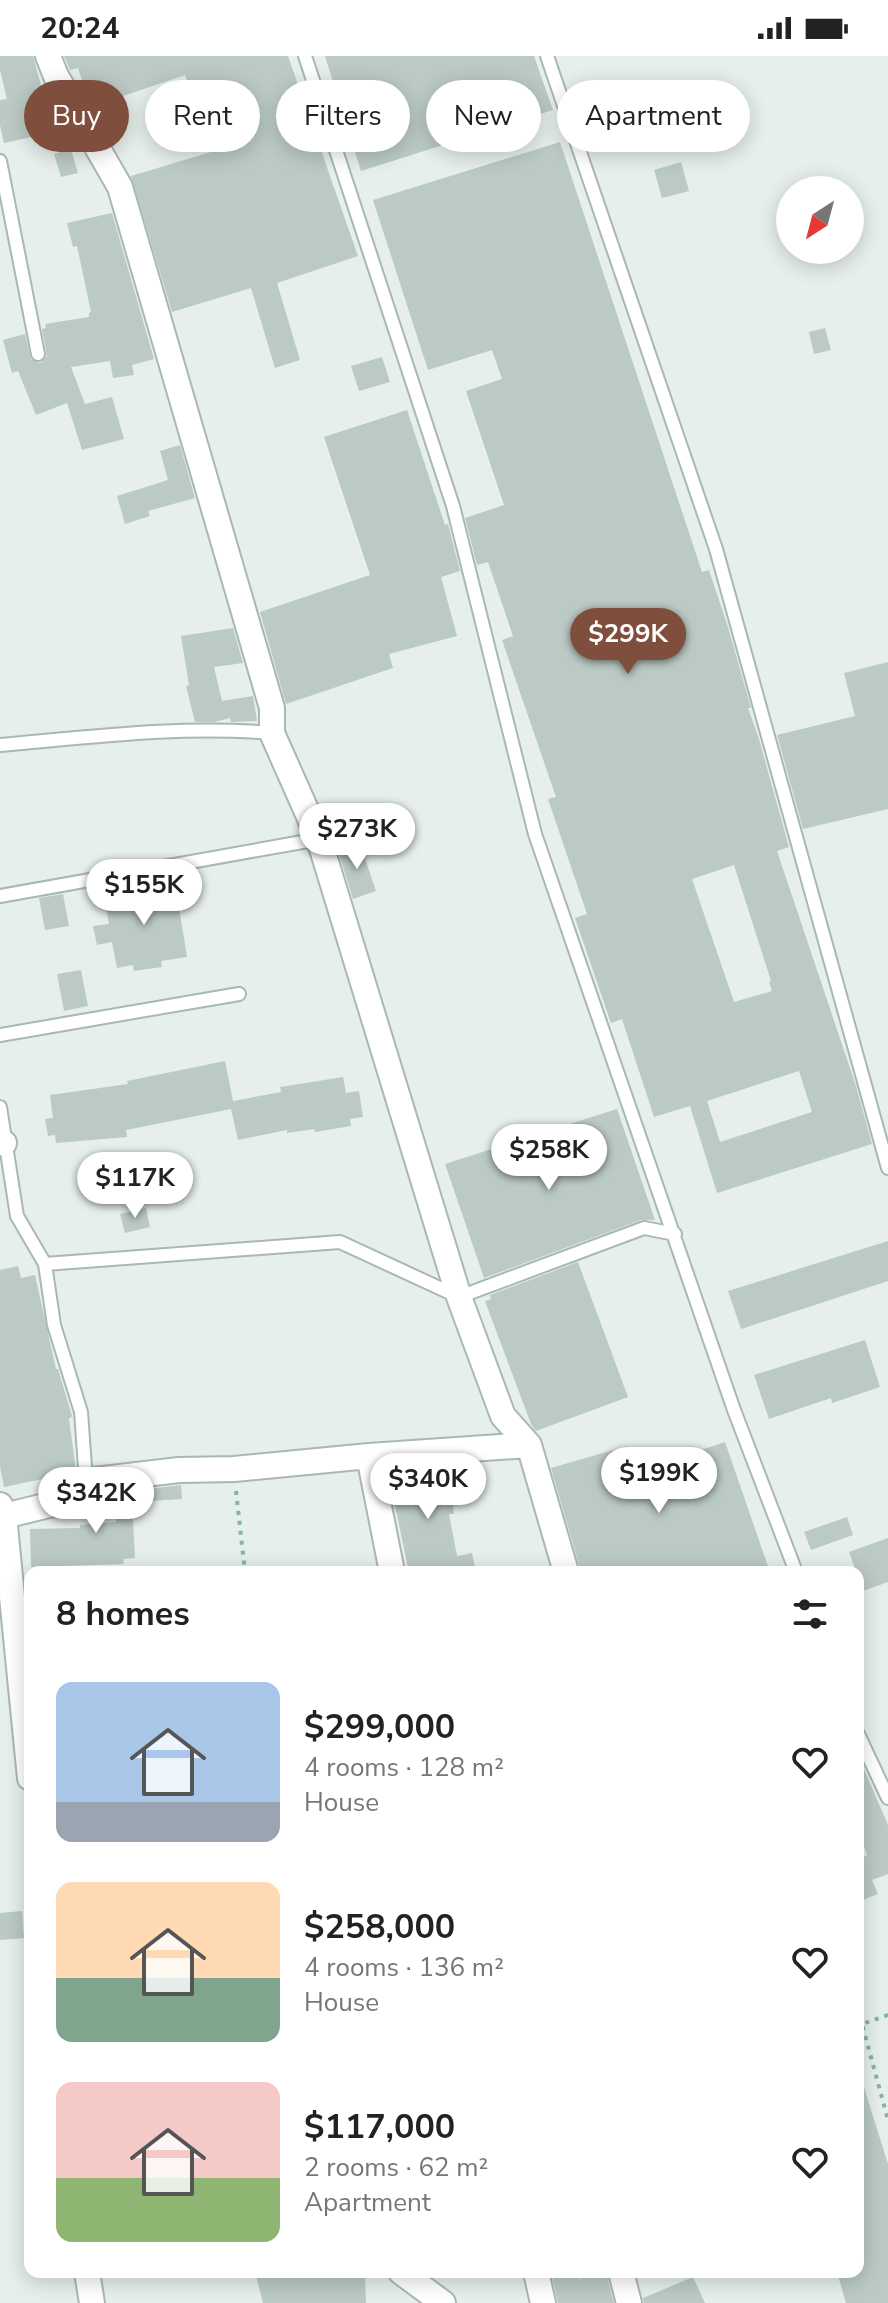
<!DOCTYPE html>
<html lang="en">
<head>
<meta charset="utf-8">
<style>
  :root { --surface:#fff; --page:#f6f6f6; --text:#222; --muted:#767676; --accent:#804e3d }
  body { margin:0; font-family:"Nunito Sans",sans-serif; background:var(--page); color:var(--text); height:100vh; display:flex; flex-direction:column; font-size:30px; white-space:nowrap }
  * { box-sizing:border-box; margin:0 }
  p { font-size:26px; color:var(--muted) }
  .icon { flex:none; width:44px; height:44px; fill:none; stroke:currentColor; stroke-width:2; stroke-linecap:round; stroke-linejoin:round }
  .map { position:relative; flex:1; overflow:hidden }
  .drawer { position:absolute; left:24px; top:1510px; width:840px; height:712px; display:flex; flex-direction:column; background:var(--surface); border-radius:16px; box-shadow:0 4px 20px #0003 }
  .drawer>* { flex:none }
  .top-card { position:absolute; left:24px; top:24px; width:840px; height:72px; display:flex; gap:16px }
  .needle { width:52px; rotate:216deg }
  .buttons { position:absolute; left:776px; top:120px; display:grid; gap:16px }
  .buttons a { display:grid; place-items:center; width:88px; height:88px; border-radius:50%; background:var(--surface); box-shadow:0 4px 20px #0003; font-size:40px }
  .price { position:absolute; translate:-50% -68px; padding:0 18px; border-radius:28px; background:#fff; color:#222; font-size:26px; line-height:52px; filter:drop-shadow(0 2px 4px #0008) }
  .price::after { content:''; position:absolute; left:50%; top:48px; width:24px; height:18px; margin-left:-12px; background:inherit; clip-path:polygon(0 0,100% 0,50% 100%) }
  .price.active { background:var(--accent); color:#fff }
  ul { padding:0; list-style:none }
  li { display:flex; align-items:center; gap:24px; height:200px; padding:0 32px }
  li span { display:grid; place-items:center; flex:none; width:224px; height:160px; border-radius:16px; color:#555 }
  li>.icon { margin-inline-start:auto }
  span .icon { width:96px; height:96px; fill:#fffc; stroke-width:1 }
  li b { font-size:34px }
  h2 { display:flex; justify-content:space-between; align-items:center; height:96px; padding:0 32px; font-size:34px }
  .pill { padding:0 28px; border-radius:36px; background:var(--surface); box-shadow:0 4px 20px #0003; font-size:28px; line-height:72px }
  .pill.active { background:var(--accent); color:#fff }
  .status { display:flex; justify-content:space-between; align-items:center; height:56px; padding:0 40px; background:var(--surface); direction:ltr }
  .status svg { height:22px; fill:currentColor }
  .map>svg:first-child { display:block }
</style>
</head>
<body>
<div class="status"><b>20:24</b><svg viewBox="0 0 49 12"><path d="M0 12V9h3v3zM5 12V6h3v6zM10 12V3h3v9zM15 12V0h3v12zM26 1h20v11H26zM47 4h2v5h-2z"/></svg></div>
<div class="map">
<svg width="888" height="2247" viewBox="0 0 888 2247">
  <rect width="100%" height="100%" fill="#e6efeb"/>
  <!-- building -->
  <path fill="#bbcac4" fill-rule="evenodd" d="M 0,0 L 33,0 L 54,76 L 4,87 L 0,69 L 0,44 L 7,43 L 0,14 Z
    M 64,0 L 288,0 L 358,200 L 277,227 L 300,304 L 275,312 L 251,232 L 172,256 L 131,120 L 211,96 L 185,19 L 91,51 L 78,12 L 70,14 Z
    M 325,0 L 534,0 L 553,54 L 361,115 Z
    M 560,86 L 702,516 L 709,514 L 728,571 L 751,652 L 748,652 L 759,683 L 789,791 L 777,795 L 856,1030 L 872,1088 L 717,1137 L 690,1050 L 654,1061 L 622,963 L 611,967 L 575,862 L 587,858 L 548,743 L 556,741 L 502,584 L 513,580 L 488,506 L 477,509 L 465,462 L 504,449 L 466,335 L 502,323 L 492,294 L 428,314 L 373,144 ZM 734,809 L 771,925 L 769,926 L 772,935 L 734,946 L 692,823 ZM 799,1015 L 812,1056 L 720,1086 L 707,1045 Z
    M 71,93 L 78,117 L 61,121 L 54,98 Z
    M 681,106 L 689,135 L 662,142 L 654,114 Z
    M 112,157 L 154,303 L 132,309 L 134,319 L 113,322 L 110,305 L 71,311 L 85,348 L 112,341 L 124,383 L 82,394 L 67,347 L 36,359 L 18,315 L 12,317 L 3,284 L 25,278 L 31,303 L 40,307 L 47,300 L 42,273 L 46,272 L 45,268 L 89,261 L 89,257 L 91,256 L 77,190 L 73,191 L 67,167 Z
    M 825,272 L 831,294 L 814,298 L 809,276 Z
    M 382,301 L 390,326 L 359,335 L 351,310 Z
    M 407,354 L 445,469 L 448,468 L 460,515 L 441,521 L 457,580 L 389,598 L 393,612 L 286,648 L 260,556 L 370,519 L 324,381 Z
    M 180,389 L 195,442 L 148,455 L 150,460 L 125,468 L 117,440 L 168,424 L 160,395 Z
    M 233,572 L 243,607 L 214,611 L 222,645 L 253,640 L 257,665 L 231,666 L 230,662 L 214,666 L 195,666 L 186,630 L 189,629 L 181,580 Z
    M 888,606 L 888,753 L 803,773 L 777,679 L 855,660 L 844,617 Z
    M 360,788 L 376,835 L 353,843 L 338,795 Z
    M 175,827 L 187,901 L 161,905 L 162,911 L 134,915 L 133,909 L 117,912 L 112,886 L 97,889 L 93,870 L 109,868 L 104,838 Z
    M 63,838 L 69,870 L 45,874 L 39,842 Z
    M 81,914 L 88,950 L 64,955 L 57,918 Z
    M 225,1005 L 233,1045 L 281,1036 L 280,1031 L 343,1021 L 346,1037 L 359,1035 L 363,1061 L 350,1063 L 351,1070 L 315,1076 L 314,1073 L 287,1077 L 287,1074 L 238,1084 L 231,1053 L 126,1074 L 127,1081 L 56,1087 L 55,1079 L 48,1080 L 45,1063 L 53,1062 L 50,1039 L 128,1028 L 127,1025 Z
    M 617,1053 L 655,1164 L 641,1164 L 484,1222 L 445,1108 Z
    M 146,1152 L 150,1171 L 125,1177 L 120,1158 Z
    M 888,1185 L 888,1225 L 741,1273 L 728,1235 Z
    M 578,1206 L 628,1341 L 536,1375 L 531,1368 L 485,1245 L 491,1243 L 490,1239 Z
    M 18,1210 L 21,1222 L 35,1219 L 56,1313 L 58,1313 L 72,1360 L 69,1363 L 76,1414 L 62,1424 L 53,1426 L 52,1421 L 4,1431 L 0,1411 L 0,1214 Z
    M 865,1284 L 880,1331 L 832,1347 L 831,1342 L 769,1363 L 754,1319 Z
    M 725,1386 L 770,1516 L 581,1516 L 551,1412 L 627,1390 L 635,1416 Z
    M 448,1410 L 454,1458 L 449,1458 L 457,1500 L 472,1497 L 476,1516 L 409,1516 L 388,1417 Z
    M 181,1429 L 182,1443 L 132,1446 L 135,1502 L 123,1503 L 124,1508 L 31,1511 L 30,1473 L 80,1472 L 80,1469 L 116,1466 L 114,1437 Z
    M 847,1461 L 853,1479 L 811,1494 L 804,1476 Z
    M 888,1482 L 888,1526 L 863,1535 L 849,1496 Z
    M 858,1699 L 888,1769 L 888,1818 L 872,1824 L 878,1838 L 858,1846 L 858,1790 L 863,1801 L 867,1799 L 858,1775 Z
    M 22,1855 L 24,1882 L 0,1884 L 0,1857 Z
    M 862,2025 L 888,2108 L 888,2247 L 846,2247 L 837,2216 L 858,2216 L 858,2026 Z
    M 255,2216 L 365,2216 L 366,2247 L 263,2247 Z
    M 551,2216 L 576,2216 L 578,2223 L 606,2216 L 614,2247 L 558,2247 Z
    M 693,2221 L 705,2247 L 644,2247 L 643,2242 Z"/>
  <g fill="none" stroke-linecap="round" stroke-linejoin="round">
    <defs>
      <path id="service" d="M 305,0 L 453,450 L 535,778 L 734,1354 L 796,1516
        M 547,0 L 716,493 L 888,1112
        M 0,105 L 38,298
        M 0,689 C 91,681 181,669 272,677
        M 0,840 L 319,783
        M 0,979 L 239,938
        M 0,1051 L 17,1160 L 45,1208 L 54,1269 L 81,1356 L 86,1425
        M 45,1208 L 340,1186 L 459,1241 L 644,1172 L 675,1178
        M 858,1678 L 888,1742"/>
      <path id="minor" d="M 48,0 L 56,20 L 120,131 L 272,652 L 272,677 L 319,783 L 459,1241 L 503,1360 L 529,1389 L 566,1516
        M 0,1087 L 4,1087
        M 369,1400 L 392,1516
        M 0,1449 L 4,1460 L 30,1722
        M 4,1460 L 57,1447 L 86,1425 L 179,1414 L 234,1413 L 369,1400 L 529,1389
        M 87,2216 L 92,2247
        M 401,2216 L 443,2247
        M 536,2216 L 543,2247
        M 621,2216 L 629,2247"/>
    </defs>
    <!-- service casing -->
    <use href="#service" stroke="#a8b8b2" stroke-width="16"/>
    <!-- minor casing -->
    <use href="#minor" stroke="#a8b8b2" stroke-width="28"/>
    <!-- path -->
    <path stroke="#86b3a5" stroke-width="4" stroke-dasharray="4 6" stroke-linecap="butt" d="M 236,1435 L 245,1516
      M 888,1959 L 862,1968 L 888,2064"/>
    <!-- service -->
    <use href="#service" stroke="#fff" stroke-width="12"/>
    <!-- minor -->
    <use href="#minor" stroke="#fff" stroke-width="24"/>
  </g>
</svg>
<div class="buttons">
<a><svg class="needle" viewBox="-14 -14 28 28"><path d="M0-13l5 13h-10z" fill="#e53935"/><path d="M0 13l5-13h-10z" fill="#767676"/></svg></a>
</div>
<b class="price active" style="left:628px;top:620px">$299K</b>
<b class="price" style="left:357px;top:815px">$273K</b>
<b class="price" style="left:144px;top:871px">$155K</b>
<b class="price" style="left:549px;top:1136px">$258K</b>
<b class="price" style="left:135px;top:1164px">$117K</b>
<b class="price" style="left:659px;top:1459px">$199K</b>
<b class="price" style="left:428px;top:1465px">$340K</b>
<b class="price" style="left:96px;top:1479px">$342K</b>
<div class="top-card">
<a class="pill active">Buy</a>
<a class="pill">Rent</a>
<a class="pill">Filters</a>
<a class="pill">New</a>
<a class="pill">Apartment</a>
</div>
<section class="drawer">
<h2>8 homes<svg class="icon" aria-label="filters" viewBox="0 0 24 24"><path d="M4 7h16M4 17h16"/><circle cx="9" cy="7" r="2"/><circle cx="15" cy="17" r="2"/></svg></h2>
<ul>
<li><span style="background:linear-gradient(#a9c7e8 75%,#9aa5b1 0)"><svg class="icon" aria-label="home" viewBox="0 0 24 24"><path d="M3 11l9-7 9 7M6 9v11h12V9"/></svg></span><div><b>$299,000</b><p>4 rooms · 128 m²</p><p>House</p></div><svg class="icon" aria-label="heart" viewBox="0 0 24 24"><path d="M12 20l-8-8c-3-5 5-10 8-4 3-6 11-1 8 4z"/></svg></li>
<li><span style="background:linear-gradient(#ffd9b3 60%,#7fa58c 0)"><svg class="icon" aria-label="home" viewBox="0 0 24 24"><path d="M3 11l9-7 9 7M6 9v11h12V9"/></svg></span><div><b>$258,000</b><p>4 rooms · 136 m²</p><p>House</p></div><svg class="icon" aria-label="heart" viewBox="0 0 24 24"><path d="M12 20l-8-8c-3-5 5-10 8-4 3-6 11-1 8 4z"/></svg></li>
<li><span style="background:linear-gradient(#f6c9c9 60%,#8fb573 0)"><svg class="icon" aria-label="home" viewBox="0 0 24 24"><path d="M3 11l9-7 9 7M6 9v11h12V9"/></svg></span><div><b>$117,000</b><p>2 rooms · 62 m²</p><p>Apartment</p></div><svg class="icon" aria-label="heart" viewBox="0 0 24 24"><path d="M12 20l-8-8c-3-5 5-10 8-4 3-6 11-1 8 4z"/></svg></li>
</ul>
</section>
</div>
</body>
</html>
